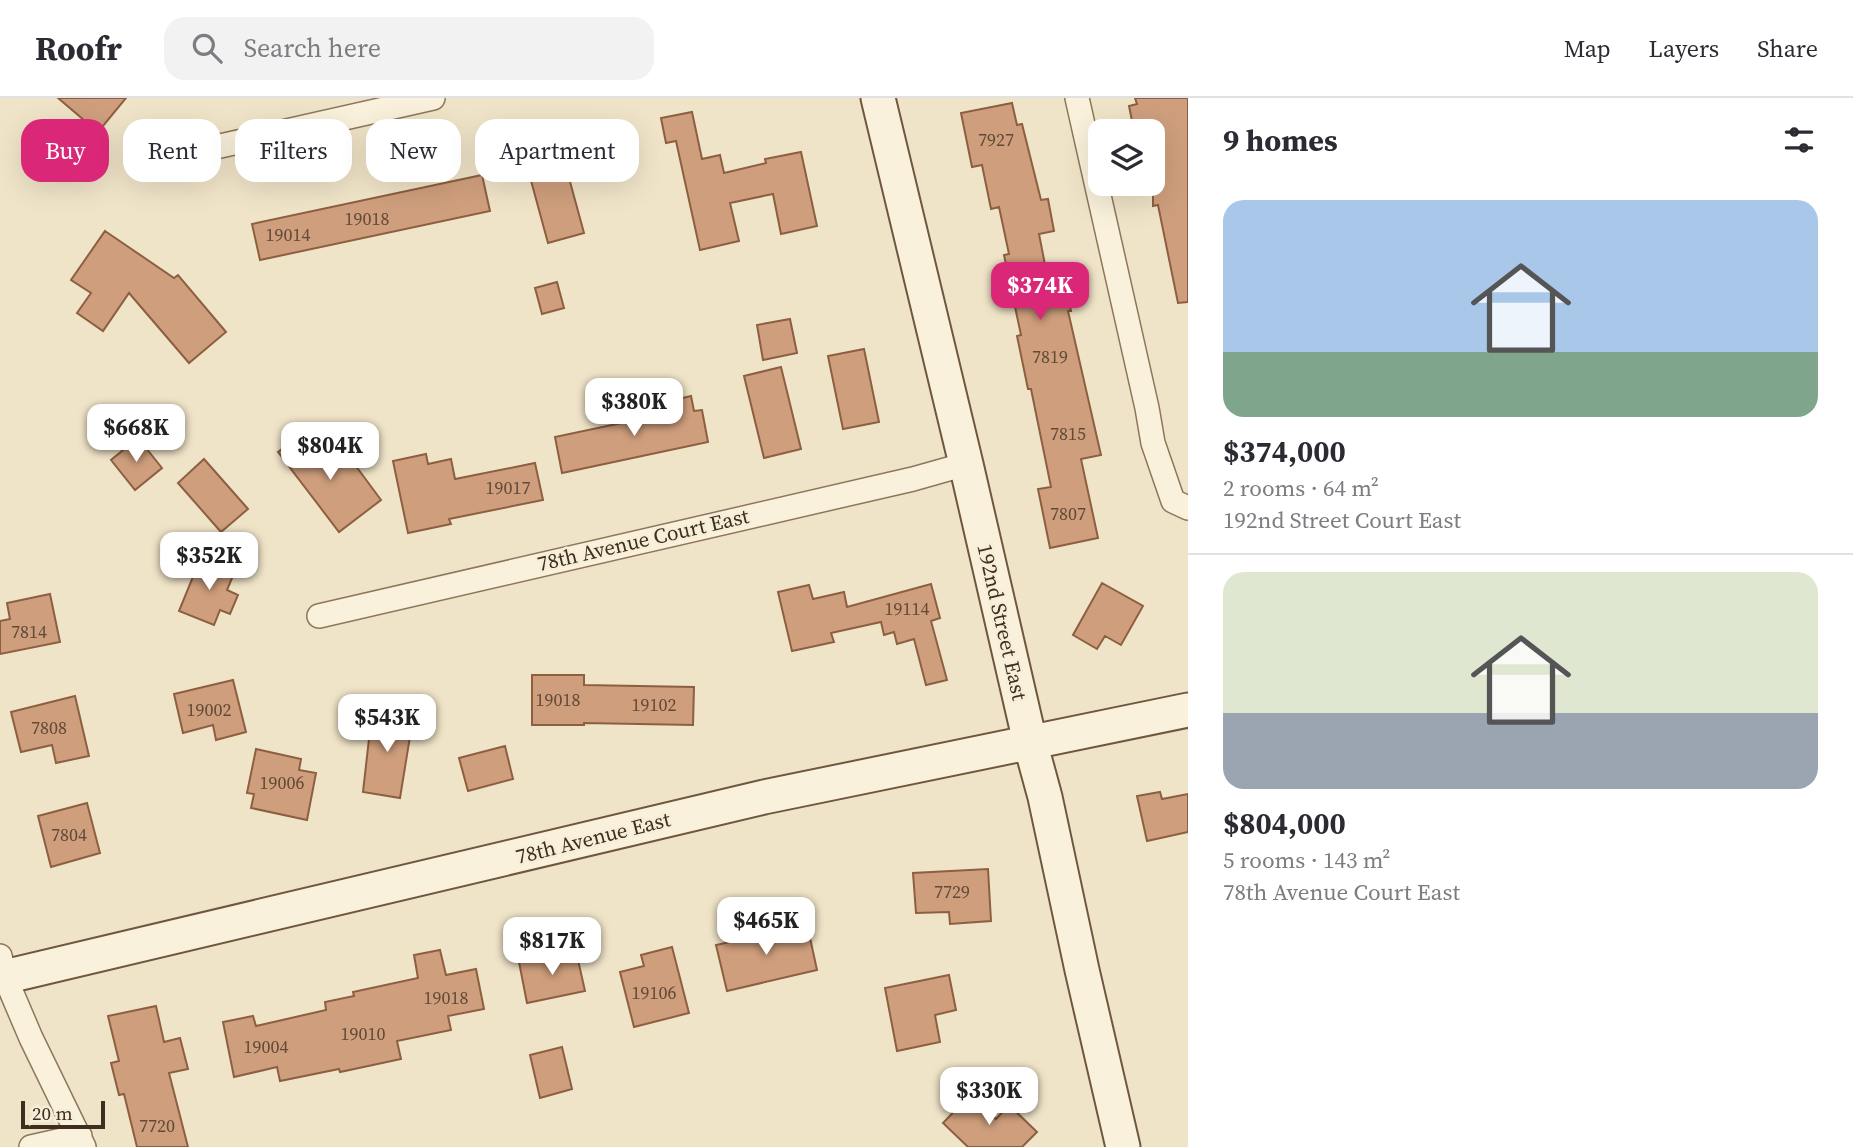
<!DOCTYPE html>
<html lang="en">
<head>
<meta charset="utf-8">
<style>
  :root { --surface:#fff; --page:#f2f2f3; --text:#2b2b33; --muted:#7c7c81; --line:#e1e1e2; --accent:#db2777 }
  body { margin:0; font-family:"Source Serif 4",serif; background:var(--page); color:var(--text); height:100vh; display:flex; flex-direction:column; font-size:26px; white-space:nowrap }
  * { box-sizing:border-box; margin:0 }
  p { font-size:23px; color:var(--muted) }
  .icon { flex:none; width:38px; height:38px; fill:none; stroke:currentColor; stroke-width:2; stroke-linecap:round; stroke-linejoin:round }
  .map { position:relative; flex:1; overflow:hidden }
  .side { display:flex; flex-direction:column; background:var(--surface); width:665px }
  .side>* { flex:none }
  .hud { position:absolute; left:21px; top:21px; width:665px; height:63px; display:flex; gap:14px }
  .tools { position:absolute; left:1088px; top:21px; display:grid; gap:14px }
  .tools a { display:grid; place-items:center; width:77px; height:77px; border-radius:14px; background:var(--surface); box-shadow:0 7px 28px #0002; font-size:35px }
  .scale { position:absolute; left:21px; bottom:18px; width:84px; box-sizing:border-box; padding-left:7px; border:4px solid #3d2e20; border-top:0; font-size:19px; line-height:24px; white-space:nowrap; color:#3d2e20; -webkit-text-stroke:5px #f7eed8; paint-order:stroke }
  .price { position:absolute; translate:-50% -60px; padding:0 16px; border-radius:14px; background:#fff; color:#222; font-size:23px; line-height:46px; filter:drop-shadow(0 2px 4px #0008) }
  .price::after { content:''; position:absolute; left:50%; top:42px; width:21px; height:16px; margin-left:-10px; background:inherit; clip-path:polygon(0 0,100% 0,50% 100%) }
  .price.selected { background:var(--accent); color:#fff }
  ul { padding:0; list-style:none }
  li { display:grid; align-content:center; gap:14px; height:371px; padding:0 35px }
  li+li { border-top:2px solid var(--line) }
  li span { display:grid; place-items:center; height:217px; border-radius:21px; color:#555 }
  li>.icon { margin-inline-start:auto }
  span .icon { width:126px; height:126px; fill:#fffc; stroke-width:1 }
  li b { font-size:30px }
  h2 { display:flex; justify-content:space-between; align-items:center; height:84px; padding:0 35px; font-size:30px }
  .chip { padding:0 24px; border-radius:21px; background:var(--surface); box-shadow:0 7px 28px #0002; font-size:24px; line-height:63px }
  .chip.selected { background:var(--accent); color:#fff }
  header { display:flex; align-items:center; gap:42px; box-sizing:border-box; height:98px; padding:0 35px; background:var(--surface); border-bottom:2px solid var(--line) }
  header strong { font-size:33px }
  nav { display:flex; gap:38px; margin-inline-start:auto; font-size:24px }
  .search { width:490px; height:63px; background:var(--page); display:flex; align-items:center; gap:18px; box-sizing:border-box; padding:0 24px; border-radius:21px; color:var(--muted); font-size:26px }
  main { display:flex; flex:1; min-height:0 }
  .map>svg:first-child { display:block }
</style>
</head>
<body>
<header>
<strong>Roofr</strong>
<div class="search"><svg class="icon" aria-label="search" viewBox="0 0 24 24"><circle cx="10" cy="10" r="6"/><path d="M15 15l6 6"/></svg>Search here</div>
<nav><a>Map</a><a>Layers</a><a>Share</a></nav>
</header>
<main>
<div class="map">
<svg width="1188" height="1049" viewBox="0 0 1188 1049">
  <rect width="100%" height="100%" fill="#f0e4c8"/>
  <!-- building -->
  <path fill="#cf9f7d" stroke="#8d5f41" stroke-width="2" d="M 58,0 L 126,0 L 98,34 Z
    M 1135,0 L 1188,0 L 1188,204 L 1178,205 L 1158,107 L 1153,108 L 1153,33 L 1134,33 L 1129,8 L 1137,6 Z
    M 1012,5 L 1017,27 L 1022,26 L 1041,102 L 1048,101 L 1054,133 L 1039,136 L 1048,182 L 1064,179 L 1071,213 L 1068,213 L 1101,357 L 1081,361 L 1098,440 L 1050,450 L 1038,391 L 1051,389 L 1031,291 L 1028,291 L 1017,238 L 1021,237 L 1004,157 L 1009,156 L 999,109 L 991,111 L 982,67 L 972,69 L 961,15 Z
    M 692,14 L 702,61 L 720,57 L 724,75 L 766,65 L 765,61 L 801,54 L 817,128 L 781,136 L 773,96 L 730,105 L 739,143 L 700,152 L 676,43 L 666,45 L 661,20 Z
    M 563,58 L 584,135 L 548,145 L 527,68 Z
    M 482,77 L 490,113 L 260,162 L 252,126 Z
    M 105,133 L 174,180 L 178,177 L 226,234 L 189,265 L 129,195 L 103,233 L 77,215 L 91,195 L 71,182 Z
    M 557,184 L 564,210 L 542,216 L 535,190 Z
    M 790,221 L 797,255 L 763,262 L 757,227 Z
    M 864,251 L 879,324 L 843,331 L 828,258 Z
    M 781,269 L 801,351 L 764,360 L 744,278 Z
    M 691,298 L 694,313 L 702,312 L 708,344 L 562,375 L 555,339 L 664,316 L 662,305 Z
    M 306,333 L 335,370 L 350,360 L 381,402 L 339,434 L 278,354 Z
    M 138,340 L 162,370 L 135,392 L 111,362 Z
    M 426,356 L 428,366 L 451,361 L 455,381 L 535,365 L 543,402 L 449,421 L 451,426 L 408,435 L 393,363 Z
    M 204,361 L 248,411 L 221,434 L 178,385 Z
    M 201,459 L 235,473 L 227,492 L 238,497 L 230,516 L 220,512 L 214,527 L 179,513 Z
    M 1102,485 L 1143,508 L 1121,547 L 1105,538 L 1097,551 L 1073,537 Z
    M 931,486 L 940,520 L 931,523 L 947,582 L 926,587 L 914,541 L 897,546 L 894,534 L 884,537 L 881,524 L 831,535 L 834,544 L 792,553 L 778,494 L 809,487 L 813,501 L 844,494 L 847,509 Z
    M 50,496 L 60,544 L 0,556 L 0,523 L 10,521 L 7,505 Z
    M 532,577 L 584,577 L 584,587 L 694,589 L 693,627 L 584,625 L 584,627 L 532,627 Z
    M 233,582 L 246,634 L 216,642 L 213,627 L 183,635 L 174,596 Z
    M 75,598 L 89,658 L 56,665 L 52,647 L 21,654 L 11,614 Z
    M 372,614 L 413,620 L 400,700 L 363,694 Z
    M 505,648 L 513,681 L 468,693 L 459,660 Z
    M 256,651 L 301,661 L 299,672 L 316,675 L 307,722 L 251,710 L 254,696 L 247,695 Z
    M 1160,694 L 1162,701 L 1188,696 L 1188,734 L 1147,743 L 1137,698 Z
    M 87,705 L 100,755 L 51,769 L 38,718 Z
    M 988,771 L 991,823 L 950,826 L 949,814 L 916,815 L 913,775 Z
    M 807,826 L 817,872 L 727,893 L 716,847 L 735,843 L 734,839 L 772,830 L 773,834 Z
    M 672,849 L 689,915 L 634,929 L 620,874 L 644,868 L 641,857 Z
    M 440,852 L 446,877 L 476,871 L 484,911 L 448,918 L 451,932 L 397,943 L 401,961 L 340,974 L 339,971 L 280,983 L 277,969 L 234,979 L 223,924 L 253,918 L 256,928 L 326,912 L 325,904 L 354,898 L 353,894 L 418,880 L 414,857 Z
    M 576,853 L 585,893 L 527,905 L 519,864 Z
    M 949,877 L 956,912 L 935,917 L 940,944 L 897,953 L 885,890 Z
    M 156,908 L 164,944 L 180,940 L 188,971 L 169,975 L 188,1049 L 137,1049 L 124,996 L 119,997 L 111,965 L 119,963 L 108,918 Z
    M 562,949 L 572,991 L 540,1000 L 530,957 Z
    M 970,997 L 996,1021 L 1009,1007 L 1037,1034 L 1022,1049 L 968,1049 L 943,1025 Z"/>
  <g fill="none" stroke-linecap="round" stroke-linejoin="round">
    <defs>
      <path id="street" d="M 1077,0 L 1147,310 L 1153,345 L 1173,403 L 1188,410
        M 207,51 L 433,0
        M 319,518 L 913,381 L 966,366
        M 0,858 L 5,879 L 31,940 L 84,1049
        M 31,1049 L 80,1038"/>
      <path id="secondary" d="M 878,0 L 966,366 L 1030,644 L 1045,699 L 1082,872 L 1123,1049
        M 0,880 L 764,699 L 1188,612"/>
    </defs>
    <!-- street casing -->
    <use href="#street" stroke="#8d765c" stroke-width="26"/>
    <!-- secondary casing -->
    <use href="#secondary" stroke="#6f573f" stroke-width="37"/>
    <!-- street -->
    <use href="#street" stroke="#faf1dc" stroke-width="23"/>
    <!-- secondary -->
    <use href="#secondary" stroke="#faf1dc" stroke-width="33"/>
  </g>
  <g text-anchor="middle" stroke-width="5" stroke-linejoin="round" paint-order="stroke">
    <!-- number labels -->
    <g font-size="18" fill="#624a37">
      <text x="996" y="48">7927</text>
      <text x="367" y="127">19018</text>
      <text x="288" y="143">19014</text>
      <text x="1050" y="265">7819</text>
      <text x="1068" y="342">7815</text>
      <text x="508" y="396">19017</text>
      <text x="1068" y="422">7807</text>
      <text x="907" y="517">19114</text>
      <text x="29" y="540">7814</text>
      <text x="558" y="608">19018</text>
      <text x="654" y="613">19102</text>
      <text x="209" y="618">19002</text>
      <text x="49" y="636">7808</text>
      <text x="282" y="691">19006</text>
      <text x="69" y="743">7804</text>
      <text x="952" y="800">7729</text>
      <text x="654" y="901">19106</text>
      <text x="446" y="906">19018</text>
      <text x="363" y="942">19010</text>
      <text x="266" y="955">19004</text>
      <text x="157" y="1034">7720</text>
    </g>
    <!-- street labels -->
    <g font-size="21" fill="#3d2e20" stroke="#f7eed8">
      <text transform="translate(643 442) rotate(-13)" y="7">78th Avenue Court East</text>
      <text transform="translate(1002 524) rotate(77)" y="7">192nd Street East</text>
      <text transform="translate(593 740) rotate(-14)" y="7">78th Avenue East</text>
    </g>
  </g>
</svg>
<div class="tools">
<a><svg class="icon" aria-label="layers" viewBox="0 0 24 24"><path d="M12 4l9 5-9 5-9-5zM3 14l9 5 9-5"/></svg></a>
</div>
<div class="scale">20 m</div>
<b class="price selected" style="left:1040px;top:224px">$374K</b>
<b class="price" style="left:634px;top:340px">$380K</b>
<b class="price" style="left:136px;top:366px">$668K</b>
<b class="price" style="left:330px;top:384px">$804K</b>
<b class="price" style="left:209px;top:494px">$352K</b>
<b class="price" style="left:387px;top:656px">$543K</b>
<b class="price" style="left:766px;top:859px">$465K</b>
<b class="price" style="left:552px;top:879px">$817K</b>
<b class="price" style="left:989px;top:1029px">$330K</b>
<div class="hud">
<a class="chip selected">Buy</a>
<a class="chip">Rent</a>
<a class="chip">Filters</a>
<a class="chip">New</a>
<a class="chip">Apartment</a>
</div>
</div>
<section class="side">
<h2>9 homes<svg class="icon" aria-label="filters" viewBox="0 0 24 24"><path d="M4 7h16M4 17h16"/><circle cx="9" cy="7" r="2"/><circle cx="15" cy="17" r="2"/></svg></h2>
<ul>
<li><span style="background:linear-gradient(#a9c7e8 70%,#7fa58c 0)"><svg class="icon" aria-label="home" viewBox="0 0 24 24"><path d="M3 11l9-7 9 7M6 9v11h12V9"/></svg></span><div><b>$374,000</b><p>2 rooms · 64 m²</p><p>192nd Street Court East</p></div></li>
<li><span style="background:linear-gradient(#dfe7d0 65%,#9aa5b1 0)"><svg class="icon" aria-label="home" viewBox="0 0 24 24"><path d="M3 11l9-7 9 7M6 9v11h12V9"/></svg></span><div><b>$804,000</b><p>5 rooms · 143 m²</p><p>78th Avenue Court East</p></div></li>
</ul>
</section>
</main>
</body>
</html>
